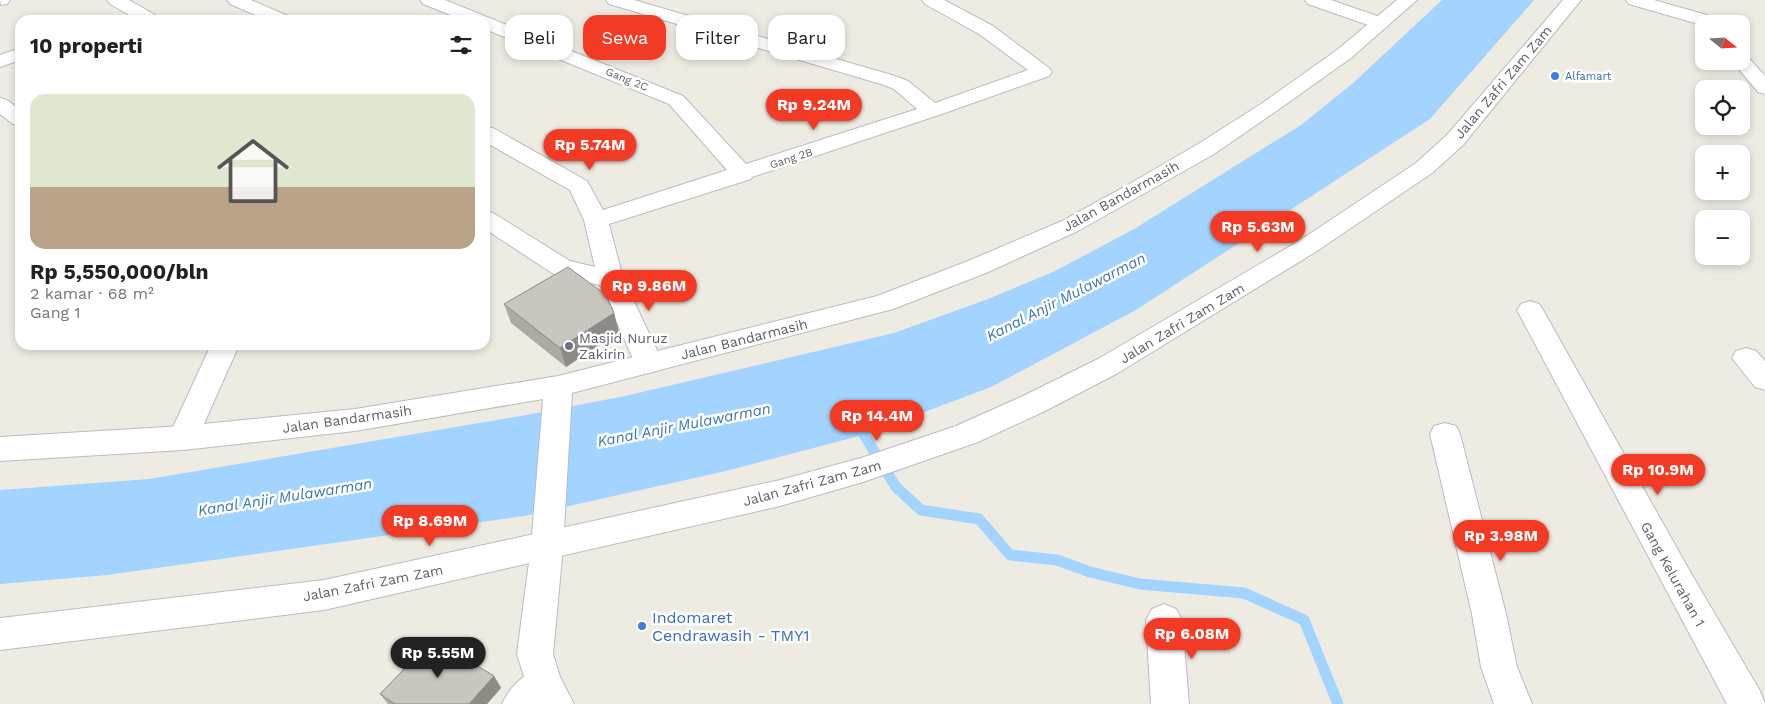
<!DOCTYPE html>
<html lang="id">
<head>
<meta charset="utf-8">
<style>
  :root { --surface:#fff; --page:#f2f2f2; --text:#202124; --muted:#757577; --accent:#f23a25 }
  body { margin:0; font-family:"Work Sans",sans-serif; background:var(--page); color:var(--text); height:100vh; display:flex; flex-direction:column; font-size:19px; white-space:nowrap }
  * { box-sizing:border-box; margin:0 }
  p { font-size:16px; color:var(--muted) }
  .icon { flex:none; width:28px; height:28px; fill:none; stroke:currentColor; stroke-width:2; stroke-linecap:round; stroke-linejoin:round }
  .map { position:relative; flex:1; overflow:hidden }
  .details { position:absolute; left:15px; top:15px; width:475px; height:335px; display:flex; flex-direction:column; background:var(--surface); border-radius:15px; box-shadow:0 2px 8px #0003 }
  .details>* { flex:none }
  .top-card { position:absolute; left:505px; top:15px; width:475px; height:45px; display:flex; gap:10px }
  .needle { width:32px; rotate:108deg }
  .buttons { position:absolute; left:1695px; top:15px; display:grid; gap:10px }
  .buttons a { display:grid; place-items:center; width:55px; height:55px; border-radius:10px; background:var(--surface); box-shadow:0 2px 8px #0003; font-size:25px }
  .price { position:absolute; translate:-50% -42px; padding:0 11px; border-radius:18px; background:var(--accent); color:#fff; font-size:16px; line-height:32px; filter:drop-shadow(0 1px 2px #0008) }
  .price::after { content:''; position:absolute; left:50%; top:30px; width:15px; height:11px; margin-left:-8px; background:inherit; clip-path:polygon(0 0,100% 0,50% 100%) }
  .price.active { background:#222; color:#fff }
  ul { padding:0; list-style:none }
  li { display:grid; align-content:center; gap:10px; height:265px; padding:0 15px }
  li span { display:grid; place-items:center; height:155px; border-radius:15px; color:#555 }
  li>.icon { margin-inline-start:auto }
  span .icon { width:90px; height:90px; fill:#fffc; stroke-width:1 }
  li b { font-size:21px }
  h2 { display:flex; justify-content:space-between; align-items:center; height:60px; padding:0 15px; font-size:21px }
  .chip { padding:0 18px; border-radius:15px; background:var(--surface); box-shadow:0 2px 8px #0003; font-size:18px; line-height:45px }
  .chip.active { background:var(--accent); color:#fff }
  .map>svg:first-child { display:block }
</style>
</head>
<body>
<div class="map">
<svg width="1765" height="704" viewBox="0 0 1765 704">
  <rect width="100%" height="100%" fill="#eeece2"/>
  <!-- water -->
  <path fill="#a2d4ff" d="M 1442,0 L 1534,0 L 1430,119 L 1136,310 L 991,387 L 863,435 L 726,471 L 524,516 L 107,575 L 0,584 L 0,490 L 149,479 L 521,416 L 625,396 L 894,333 L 988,299 L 1053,272 L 1134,229 L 1301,125 L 1352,84 Z"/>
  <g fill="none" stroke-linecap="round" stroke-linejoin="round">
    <!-- stream -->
    <path stroke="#a2d4ff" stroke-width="11" d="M 858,425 L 896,487 L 921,510 L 979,519 L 1010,555 L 1057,560 L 1090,572 L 1140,584 L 1244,593 L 1304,620 L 1338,704"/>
    <defs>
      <path id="minor" d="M 0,0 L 10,0 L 7,4 L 1,5 Z
        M 107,0 L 129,0 L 157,16 L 160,20 L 138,20 L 110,4 Z
        M 227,0 L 251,0 L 288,16 L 291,20 L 267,20 L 230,4 Z
        M 420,0 L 445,0 L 683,96 L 746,164 L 917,109 L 894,89 L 881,84 L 609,4 L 606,0 L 634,0 L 895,76 L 908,81 L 935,103 L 1028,70 L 979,34 L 925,4 L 922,0 L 944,0 L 993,26 L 1049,68 L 1052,72 L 1049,76 L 939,115 L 752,177 L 751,179 L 609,224 L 623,278 L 663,363 L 659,370 L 649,373 L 639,370 L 635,363 L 600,285 L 576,280 L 552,273 L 485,229 L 485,211 L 493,213 L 570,261 L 595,267 L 584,220 L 570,190 L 485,142 L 485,127 L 493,128 L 587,181 L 603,210 L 727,170 L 669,104 L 485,29 L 485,20 L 463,20 L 423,4 Z
        M 1305,0 L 1331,0 L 1386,19 L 1389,23 L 1386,27 L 1380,28 L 1374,27 L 1308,4 Z
        M 1626,0 L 1654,0 L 1707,15 L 1716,24 L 1704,24 L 1704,29 L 1695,23 L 1629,4 Z
        M 20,48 L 20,60 L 0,67 L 0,55 Z
        M 1741,55 L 1748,57 L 1765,76 L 1765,94 L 1758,92 L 1732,61 L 1741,61 Z
        M 0,98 L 7,100 L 20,110 L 20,126 L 13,124 L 0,114 Z
        M 1530,301 L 1539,304 L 1543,310 L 1692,575 L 1760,691 L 1765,704 L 1727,704 L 1517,310 L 1521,304 Z
        M 211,345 L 239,345 L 194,446 L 183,450 L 172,446 L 168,438 Z
        M 1746,348 L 1756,351 L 1765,361 L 1765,390 L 1755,387 L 1732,358 L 1736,351 Z
        M 1445,423 L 1456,426 L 1460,434 L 1506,614 L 1517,667 L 1532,704 L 1494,704 L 1481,667 L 1472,614 L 1430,434 L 1434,426 Z
        M 1164,604 L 1176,609 L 1182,620 L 1189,704 L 1151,704 L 1146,620 L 1152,609 Z
        M 544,666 L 557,671 L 562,683 L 557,695 L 548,704 L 502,704 C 510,686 525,673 544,666 Z"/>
      <path id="tertiary" d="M 1397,0 L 1417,0 L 1351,58 L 1275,112 L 1214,154 L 1078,231 L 986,273 L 893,309 L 572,393 L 563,547 L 553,654 L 560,677 L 574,704 L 535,704 L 526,683 L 517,654 L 531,547 L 543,399 L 355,431 L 183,450 L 0,461 L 0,437 L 183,426 L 355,409 L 558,376 L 877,296 L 968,261 L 1062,221 L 1126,186 L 1198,144 L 1261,104 L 1337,50 Z"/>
      <path id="secondary" d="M 1563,0 L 1581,0 L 1463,145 L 1432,173 L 1317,251 L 1118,373 L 1045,411 L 978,442 L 863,482 L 780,506 L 324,610 L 0,650 L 0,618 L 324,580 L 780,480 L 861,458 L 956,426 L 1025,395 L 1098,359 L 1299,241 L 1416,163 L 1447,135 Z"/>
    </defs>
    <!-- minor casing -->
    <use href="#minor" stroke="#b8bbc0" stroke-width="2"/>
    <!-- tertiary casing -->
    <use href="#tertiary" stroke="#b8bbc0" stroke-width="2"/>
    <!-- secondary casing -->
    <use href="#secondary" stroke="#b8bcc2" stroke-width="2"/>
    <!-- minor -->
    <use href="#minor" fill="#fff" fill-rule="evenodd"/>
    <!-- tertiary -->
    <use href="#tertiary" fill="#fff" fill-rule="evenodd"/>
    <!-- secondary -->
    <use href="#secondary" fill="#fff" fill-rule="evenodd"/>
  </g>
  <!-- wall -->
  <path fill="#adaaa5" d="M 504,304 L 614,313 L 619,332 L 566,367 L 511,323 Z
    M 494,676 L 501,688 L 487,704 L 388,704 L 380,694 Z"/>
  <!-- shaded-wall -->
  <path fill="#8d8b86" d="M 614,313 L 619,332 L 566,367 L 560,348 Z
    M 494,676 L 501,688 L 487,704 L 469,704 Z"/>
  <!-- building -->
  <path fill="#c9c6c0" stroke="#8d8b86" d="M 568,267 L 606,295 L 614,313 L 560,348 L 504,304 Z
    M 433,639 L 494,676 L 469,704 L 395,704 L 380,694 Z"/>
  <!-- markers -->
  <g fill="#3f7fe0" stroke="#fff" stroke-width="2">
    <circle cx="1555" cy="76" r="5"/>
    <circle cx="642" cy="626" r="5"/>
  </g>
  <circle fill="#6b7280" stroke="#fff" stroke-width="2" cx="569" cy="346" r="5"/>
  <g text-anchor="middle" stroke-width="5" stroke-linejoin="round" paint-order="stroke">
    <!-- far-shop labels -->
    <g font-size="11" fill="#366cbe" stroke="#fff" text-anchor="start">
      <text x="1565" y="80">Alfamart</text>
    </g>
    <!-- far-street labels -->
    <g font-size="11" fill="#5b5f64" stroke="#fff">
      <text transform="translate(627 79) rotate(22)" y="4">Gang 2C</text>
      <text transform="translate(791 158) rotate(-18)" y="4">Gang 2B</text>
    </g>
    <!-- street labels -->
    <g font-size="14" fill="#5b5f64" stroke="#fff">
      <text transform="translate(1503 82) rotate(-50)" y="5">Jalan Zafri Zam Zam</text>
      <text transform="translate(1121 196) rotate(-29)" y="5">Jalan Bandarmasih</text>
      <text transform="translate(1182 323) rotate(-31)" y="5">Jalan Zafri Zam Zam</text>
      <text transform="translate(744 339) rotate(-14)" y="5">Jalan Bandarmasih</text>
      <text transform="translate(347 419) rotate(-8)" y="5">Jalan Bandarmasih</text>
      <text transform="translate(812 483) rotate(-15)" y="5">Jalan Zafri Zam Zam</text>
      <text transform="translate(1673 574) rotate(61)" y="5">Gang Kelurahan 1</text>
      <text transform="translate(373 583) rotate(-11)" y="5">Jalan Zafri Zam Zam</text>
    </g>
    <!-- worship labels -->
    <g font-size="14" fill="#5b616d" stroke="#fff" text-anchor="start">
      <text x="579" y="343">Masjid Nuruz<tspan x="579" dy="16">Zakirin</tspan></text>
    </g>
    <!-- water labels -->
    <g font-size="15" font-style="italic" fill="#3a74b7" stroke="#fff">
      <text transform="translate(1066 297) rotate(-27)" y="5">Kanal Anjir Mulawarman</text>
      <text transform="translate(684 425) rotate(-11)" y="5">Kanal Anjir Mulawarman</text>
      <text transform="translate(285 497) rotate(-9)" y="5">Kanal Anjir Mulawarman</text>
    </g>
    <!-- near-shop labels -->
    <g font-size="16" fill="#366cbe" stroke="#fff" text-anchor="start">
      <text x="652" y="623">Indomaret<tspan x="652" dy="18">Cendrawasih - TMY1</tspan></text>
    </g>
  </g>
</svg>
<div class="buttons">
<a><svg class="needle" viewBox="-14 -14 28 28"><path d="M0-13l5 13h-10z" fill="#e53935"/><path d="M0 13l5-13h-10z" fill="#757577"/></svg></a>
<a><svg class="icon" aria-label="locate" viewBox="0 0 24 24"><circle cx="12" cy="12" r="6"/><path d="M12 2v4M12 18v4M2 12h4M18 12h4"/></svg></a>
<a>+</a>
<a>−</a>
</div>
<b class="price" style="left:814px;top:131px">Rp 9.24M</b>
<b class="price" style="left:590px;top:171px">Rp 5.74M</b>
<b class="price" style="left:1258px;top:253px">Rp 5.63M</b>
<b class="price" style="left:649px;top:312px">Rp 9.86M</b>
<b class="price" style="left:877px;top:442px">Rp 14.4M</b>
<b class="price" style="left:1658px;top:496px">Rp 10.9M</b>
<b class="price" style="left:430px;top:547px">Rp 8.69M</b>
<b class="price" style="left:1501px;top:562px">Rp 3.98M</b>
<b class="price" style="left:1192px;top:660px">Rp 6.08M</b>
<b class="price active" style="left:438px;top:679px">Rp 5.55M</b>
<div class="top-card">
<a class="chip">Beli</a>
<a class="chip active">Sewa</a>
<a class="chip">Filter</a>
<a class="chip">Baru</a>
</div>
<section class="details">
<h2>10 properti<svg class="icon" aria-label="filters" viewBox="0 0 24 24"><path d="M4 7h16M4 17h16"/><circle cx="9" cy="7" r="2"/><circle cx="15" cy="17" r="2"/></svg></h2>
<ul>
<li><span style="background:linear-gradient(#dfe7d0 60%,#b9a48a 0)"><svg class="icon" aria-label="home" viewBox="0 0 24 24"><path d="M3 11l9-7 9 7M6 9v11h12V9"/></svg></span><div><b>Rp 5,550,000/bln</b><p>2 kamar · 68 m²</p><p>Gang 1</p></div></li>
</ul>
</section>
</div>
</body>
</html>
